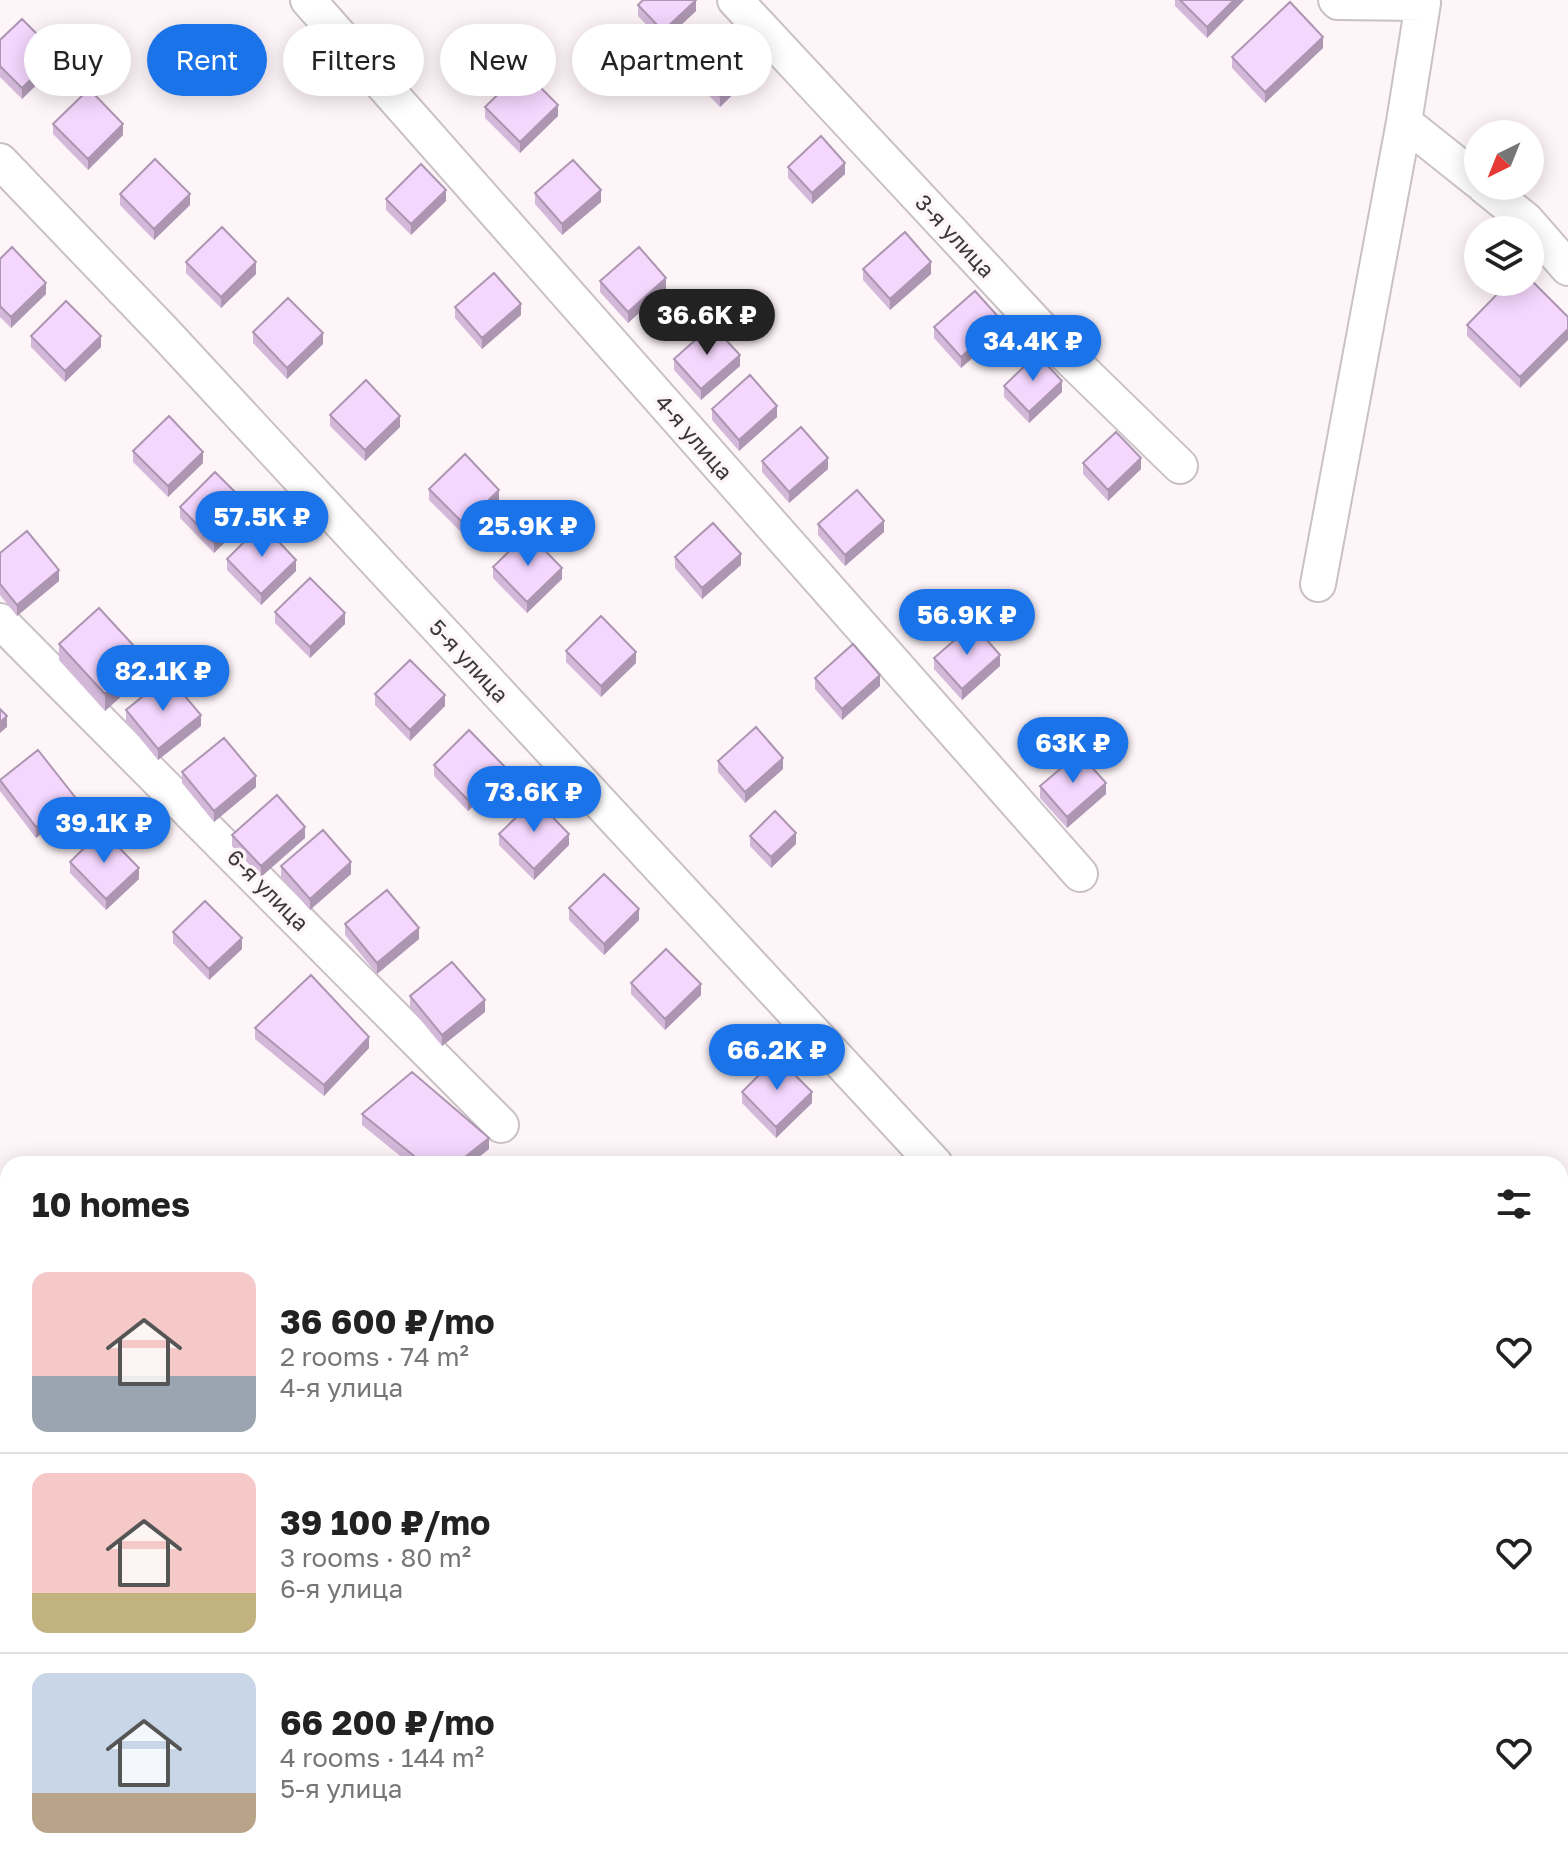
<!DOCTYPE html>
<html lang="en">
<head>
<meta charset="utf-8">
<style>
  :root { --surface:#fff; --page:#f6f6f6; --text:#222; --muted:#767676; --line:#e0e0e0; --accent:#1a73e8 }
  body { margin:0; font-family:"Golos Text",sans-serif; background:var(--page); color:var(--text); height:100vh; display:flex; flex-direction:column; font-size:30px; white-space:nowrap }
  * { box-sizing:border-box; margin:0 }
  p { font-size:26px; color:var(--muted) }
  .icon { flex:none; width:44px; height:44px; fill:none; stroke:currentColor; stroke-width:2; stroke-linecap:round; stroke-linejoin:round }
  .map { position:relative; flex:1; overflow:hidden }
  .panel { position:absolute; left:0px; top:1156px; width:1568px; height:714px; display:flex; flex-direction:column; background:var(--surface); border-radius:24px 24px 0 0; box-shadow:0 4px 20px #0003 }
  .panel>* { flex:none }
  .banner { position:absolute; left:24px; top:24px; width:800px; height:72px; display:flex; gap:16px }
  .needle { width:52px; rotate:223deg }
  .controls { position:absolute; left:1464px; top:120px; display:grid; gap:16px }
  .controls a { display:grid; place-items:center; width:80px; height:80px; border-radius:50%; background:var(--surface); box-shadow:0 4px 20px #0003; font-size:40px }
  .price { position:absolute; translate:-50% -68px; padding:0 18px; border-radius:28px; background:var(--accent); color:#fff; font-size:26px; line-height:52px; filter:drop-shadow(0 2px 4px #0008) }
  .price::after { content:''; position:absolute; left:50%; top:48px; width:24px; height:18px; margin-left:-12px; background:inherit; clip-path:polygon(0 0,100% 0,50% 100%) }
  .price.current { background:#222; color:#fff }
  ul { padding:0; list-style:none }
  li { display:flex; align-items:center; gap:24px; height:200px; padding:0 32px }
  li+li { border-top:2px solid var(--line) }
  li span { display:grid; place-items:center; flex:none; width:224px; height:160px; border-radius:16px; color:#555 }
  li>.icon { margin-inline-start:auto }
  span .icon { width:96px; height:96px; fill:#fffc; stroke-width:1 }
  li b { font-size:34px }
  h2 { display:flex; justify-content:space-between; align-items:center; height:96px; padding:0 32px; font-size:34px }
  .tag { padding:0 28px; border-radius:36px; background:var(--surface); box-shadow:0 4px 20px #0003; font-size:28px; line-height:72px }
  .tag.current { background:var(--accent); color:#fff }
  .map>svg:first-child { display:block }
</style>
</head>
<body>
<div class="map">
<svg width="1568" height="1869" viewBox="0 0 1568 1869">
  <rect width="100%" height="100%" fill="#fef5f9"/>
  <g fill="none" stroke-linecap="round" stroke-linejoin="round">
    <defs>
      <path id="minor" d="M 308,0 L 1080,874
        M 735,0 L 1062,351 L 1180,466
        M 1336,0 L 1338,2 L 1423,3 L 1404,122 L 1478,181
        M 0,161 L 164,332 L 935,1164
        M 1484,186 L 1526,220 L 1568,268
        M 1318,584 L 1404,122
        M 0,621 L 501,1125
        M 0,1465 L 8,1470
        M 601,1862 L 611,1869
        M 71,1869 L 76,1862"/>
    </defs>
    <!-- minor casing -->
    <use href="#minor" stroke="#c9c1c5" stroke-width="38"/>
    <!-- minor -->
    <use href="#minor" stroke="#fff" stroke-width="34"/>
  </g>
  <!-- wall -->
  <path fill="#d3b8da" d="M 1175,0 L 1244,0 L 1207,38 L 1175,6 Z
    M 638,5 L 696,11 L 663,42 L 638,16 Z
    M 0,40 L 57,65 L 22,99 L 0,77 Z
    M 1323,48 L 1265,103 L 1232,68 L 1232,57 Z
    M 695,70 L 752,76 L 720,107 L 695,81 Z
    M 485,107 L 558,116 L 520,153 L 485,118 Z
    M 53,124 L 123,135 L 88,170 L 53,134 Z
    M 788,167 L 845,174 L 812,204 L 788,178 Z
    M 535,193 L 601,202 L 562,235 L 535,204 Z
    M 120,194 L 190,205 L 154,240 L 120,205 Z
    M 386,199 L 446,201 L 411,235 L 386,210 Z
    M 0,259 L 46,294 L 11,328 L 0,317 Z
    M 186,262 L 256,274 L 221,308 L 186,273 Z
    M 863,269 L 931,274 L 890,310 L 863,280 Z
    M 600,281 L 666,289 L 628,323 L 600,292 Z
    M 1530,282 L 1520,388 L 1467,336 L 1467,325 Z
    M 455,307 L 521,315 L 482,349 L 455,318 Z
    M 934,327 L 1002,332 L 961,368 L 934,338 Z
    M 253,332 L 323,344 L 287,379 L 253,343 Z
    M 31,336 L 101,347 L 65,382 L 31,347 Z
    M 674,359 L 740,366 L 701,400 L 674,370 Z
    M 1004,386 L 1062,392 L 1029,423 L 1004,397 Z
    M 712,409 L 777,417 L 739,451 L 712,420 Z
    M 330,415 L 400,427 L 365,461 L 330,426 Z
    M 133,451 L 203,463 L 168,497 L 133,462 Z
    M 762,461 L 828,469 L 789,503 L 762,472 Z
    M 1083,463 L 1141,469 L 1108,501 L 1083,474 Z
    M 429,489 L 499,501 L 464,535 L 429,500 Z
    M 180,507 L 250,518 L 214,553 L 180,518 Z
    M 818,524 L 884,532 L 845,566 L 818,535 Z
    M 0,553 L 59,581 L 17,616 L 0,595 Z
    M 675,557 L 741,565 L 702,599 L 675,568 Z
    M 227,559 L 296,571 L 261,605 L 227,570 Z
    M 493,567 L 562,579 L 527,613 L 493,578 Z
    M 275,612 L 345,624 L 310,658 L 275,623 Z
    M 59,644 L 145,675 L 105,711 L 59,660 Z
    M 566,651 L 636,663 L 601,697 L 566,662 Z
    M 934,658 L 1000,666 L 962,700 L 934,669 Z
    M 815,678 L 880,686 L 842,720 L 815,689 Z
    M 375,694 L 445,706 L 410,741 L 375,705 Z
    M 126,710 L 201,726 L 158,760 L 126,721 Z
    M 718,761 L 783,769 L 745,803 L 718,772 Z
    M 434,765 L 504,777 L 468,811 L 434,776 Z
    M 182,772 L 256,787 L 214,822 L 182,783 Z
    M 0,780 L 75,808 L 36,838 L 0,791 Z
    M 1040,786 L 1106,794 L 1067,828 L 1040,798 Z
    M 499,834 L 569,845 L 534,880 L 499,845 Z
    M 232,835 L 305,838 L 261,877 L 232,846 Z
    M 750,836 L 796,844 L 771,868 L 750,846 Z
    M 70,862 L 139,879 L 106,910 L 70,873 Z
    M 281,866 L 351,874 L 310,910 L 281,877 Z
    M 569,908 L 639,920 L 604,955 L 569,920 Z
    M 345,924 L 419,939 L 377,974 L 345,935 Z
    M 173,932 L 242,949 L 209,980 L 173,943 Z
    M 631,983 L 701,995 L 665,1030 L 631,994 Z
    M 410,996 L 485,1012 L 442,1046 L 410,1007 Z
    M 255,1028 L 369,1048 L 324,1096 L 255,1039 Z
    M 742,1092 L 812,1103 L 776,1138 L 742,1103 Z
    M 362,1114 L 489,1149 L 470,1164 L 410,1164 L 362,1125 Z
    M 0,1478 L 8,1483 L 8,1545 L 2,1553 L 0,1552 Z
    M 1276,1862 L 1335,1862 L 1332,1869 L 1276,1869 Z"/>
  <!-- shaded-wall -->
  <path fill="#ac96b1" d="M 696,0 L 696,11 L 663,42 L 663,31 Z
    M 1234,0 L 1244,0 L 1207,38 L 1207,27 Z
    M 1323,37 L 1323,48 L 1265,103 L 1265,92 Z
    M 57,54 L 57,65 L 22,99 L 22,88 Z
    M 752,65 L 752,76 L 720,107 L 720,96 Z
    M 558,105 L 558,116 L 520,153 L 520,142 Z
    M 123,124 L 123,135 L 88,170 L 88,159 Z
    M 845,163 L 845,174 L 812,204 L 812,193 Z
    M 446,190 L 446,201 L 411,235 L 411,224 Z
    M 601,190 L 601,202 L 562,235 L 562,224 Z
    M 190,194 L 190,205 L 154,240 L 154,229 Z
    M 256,262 L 256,274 L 221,308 L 221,297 Z
    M 931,262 L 931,274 L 890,310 L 890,299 Z
    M 666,278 L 666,289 L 628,323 L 628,312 Z
    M 46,283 L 46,294 L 11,328 L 11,317 Z
    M 521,304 L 521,315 L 482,349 L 482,338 Z
    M 1002,321 L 1002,332 L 961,368 L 961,357 Z
    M 1568,329 L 1568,340 L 1520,388 L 1520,377 Z
    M 323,333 L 323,344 L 287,379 L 287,368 Z
    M 101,336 L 101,347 L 65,382 L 65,371 Z
    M 740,355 L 740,366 L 701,400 L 701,389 Z
    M 1062,381 L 1062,392 L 1029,423 L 1029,412 Z
    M 777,406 L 777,417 L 739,451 L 739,440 Z
    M 400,416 L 400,427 L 365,461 L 365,450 Z
    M 203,452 L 203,463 L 168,497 L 168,486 Z
    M 828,458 L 828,469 L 789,503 L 789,492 Z
    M 1141,458 L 1141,469 L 1108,501 L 1108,490 Z
    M 499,490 L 499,501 L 464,535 L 464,524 Z
    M 250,507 L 250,518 L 214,553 L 214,542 Z
    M 884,521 L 884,532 L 845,566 L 845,555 Z
    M 741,554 L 741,565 L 702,599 L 702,588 Z
    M 296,560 L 296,571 L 261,605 L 261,594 Z
    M 562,568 L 562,579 L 527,613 L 527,602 Z
    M 59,570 L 59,581 L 17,616 L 17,605 Z
    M 345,613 L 345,624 L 310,658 L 310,647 Z
    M 636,652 L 636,663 L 601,697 L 601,686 Z
    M 1000,655 L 1000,666 L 962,700 L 962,689 Z
    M 145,658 L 145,675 L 105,711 L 105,694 Z
    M 880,675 L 880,686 L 842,720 L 842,709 Z
    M 445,695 L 445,706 L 410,741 L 410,730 Z
    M 201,715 L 201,726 L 158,760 L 158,749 Z
    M 7,716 L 7,727 L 0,733 L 0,722 Z
    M 783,758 L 783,769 L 745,803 L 745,792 Z
    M 504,766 L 504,777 L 468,811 L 468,800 Z
    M 256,776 L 256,787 L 214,822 L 214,811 Z
    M 1106,783 L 1106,794 L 1067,828 L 1067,817 Z
    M 75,797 L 75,808 L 36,838 L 36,827 Z
    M 305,827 L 305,838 L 261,877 L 261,866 Z
    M 796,833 L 796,844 L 771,868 L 771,857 Z
    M 569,834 L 569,845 L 534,880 L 534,869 Z
    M 351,862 L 351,874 L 310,910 L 310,899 Z
    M 139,868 L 139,879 L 106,910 L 106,899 Z
    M 639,909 L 639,920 L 604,955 L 604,944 Z
    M 419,928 L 419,939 L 377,974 L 377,963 Z
    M 242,938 L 242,949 L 209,980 L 209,969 Z
    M 701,984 L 701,995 L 665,1030 L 665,1019 Z
    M 485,1000 L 485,1012 L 442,1046 L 442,1035 Z
    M 369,1037 L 369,1048 L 324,1096 L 324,1085 Z
    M 812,1092 L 812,1103 L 776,1138 L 776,1127 Z
    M 489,1138 L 489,1149 L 470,1164 L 456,1164 Z
    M 8,1534 L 8,1545 L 2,1553 L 2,1542 Z
    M 8,1782 L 8,1793 L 0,1805 L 0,1794 Z
    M 1330,1862 L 1335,1862 L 1332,1869 L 1327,1869 Z"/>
  <!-- building -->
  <path fill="#f5d6fd" stroke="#ac96b1" stroke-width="2" d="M 643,0 L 696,0 L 663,31 L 638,5 Z
    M 1180,0 L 1234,0 L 1207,27 Z
    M 1290,2 L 1323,37 L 1265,92 L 1232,57 Z
    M 22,19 L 57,54 L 22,88 L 0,66 L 0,40 Z
    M 728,39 L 752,65 L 720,96 L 695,70 Z
    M 523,70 L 558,105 L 520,142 L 485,107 Z
    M 89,89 L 123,124 L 88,159 L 53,124 Z
    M 821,136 L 845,163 L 812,193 L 788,167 Z
    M 155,159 L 190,194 L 154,229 L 120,194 Z
    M 573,160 L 601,190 L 562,224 L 535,193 Z
    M 421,164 L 446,190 L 411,224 L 386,199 Z
    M 222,227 L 256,262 L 221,297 L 186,262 Z
    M 905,232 L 931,262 L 890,299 L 863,269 Z
    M 12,247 L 46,283 L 11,317 L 0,306 L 0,259 Z
    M 639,247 L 666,278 L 628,312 L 600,281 Z
    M 494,273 L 521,304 L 482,338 L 455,307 Z
    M 1530,279 L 1568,317 L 1568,329 L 1520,377 L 1467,325 L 1509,282 L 1530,282 Z
    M 975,291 L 1002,321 L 961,357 L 934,327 Z
    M 288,298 L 323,333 L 287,368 L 253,332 Z
    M 66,301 L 101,336 L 65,371 L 31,336 Z
    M 712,325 L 740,355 L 701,389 L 674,359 Z
    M 1037,354 L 1062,381 L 1029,412 L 1004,386 Z
    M 750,375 L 777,406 L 739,440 L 712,409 Z
    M 366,380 L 400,416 L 365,450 L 330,415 Z
    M 169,416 L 203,452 L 168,486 L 133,451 Z
    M 801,427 L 828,458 L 789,492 L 762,461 Z
    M 1116,432 L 1141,458 L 1108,490 L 1083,463 Z
    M 465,454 L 499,490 L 464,524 L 429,489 Z
    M 215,472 L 250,507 L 214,542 L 180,507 Z
    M 857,490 L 884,521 L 845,555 L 818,524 Z
    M 713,523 L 741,554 L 702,588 L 675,557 Z
    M 262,524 L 296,560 L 261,594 L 227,559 Z
    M 27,531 L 59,570 L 17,605 L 0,584 L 0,553 Z
    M 528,533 L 562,568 L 527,602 L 493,567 Z
    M 310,578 L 345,613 L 310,647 L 275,612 Z
    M 99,608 L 145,658 L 105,694 L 59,644 Z
    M 601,616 L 636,652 L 601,686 L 566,651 Z
    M 973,624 L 1000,655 L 962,689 L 934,658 Z
    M 853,644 L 880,675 L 842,709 L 815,678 Z
    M 410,660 L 445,695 L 410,730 L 375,694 Z
    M 168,676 L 201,715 L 158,749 L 126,710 Z
    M 0,709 L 7,716 L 0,722 Z
    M 756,727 L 783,758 L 745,792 L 718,761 Z
    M 469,730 L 504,766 L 468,800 L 434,765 Z
    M 224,738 L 256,776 L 214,811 L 182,772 Z
    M 38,750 L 75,797 L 36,827 L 0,780 Z
    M 1079,753 L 1106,783 L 1067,817 L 1040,786 Z
    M 277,795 L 305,827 L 261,866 L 232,835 Z
    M 535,799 L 569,834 L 534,869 L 499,834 Z
    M 775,811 L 796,833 L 771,857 L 750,836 Z
    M 102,830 L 139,868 L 106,899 L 70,862 Z
    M 323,830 L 351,862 L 310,899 L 281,866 Z
    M 604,874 L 639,909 L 604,944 L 569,908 Z
    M 387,890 L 419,928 L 377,963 L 345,924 Z
    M 205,901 L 242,938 L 209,969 L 173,932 Z
    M 666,949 L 701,984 L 665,1019 L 631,983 Z
    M 452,962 L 485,1000 L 442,1035 L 410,996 Z
    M 311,975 L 369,1037 L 324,1085 L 255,1028 Z
    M 777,1057 L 812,1092 L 776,1127 L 742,1092 Z
    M 412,1072 L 489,1138 L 456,1164 L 424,1164 L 362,1114 Z
    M 0,1478 L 8,1483 L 8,1534 L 2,1542 L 0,1541 Z
    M 0,1775 L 8,1781 L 0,1794 Z
    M 179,1862 L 181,1862 L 192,1869 L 174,1869 Z
    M 517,1862 L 571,1862 L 574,1864 L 571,1869 L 513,1869 Z
    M 1282,1862 L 1330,1862 L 1327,1869 L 1297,1869 Z"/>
  <g text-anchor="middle" stroke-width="7" stroke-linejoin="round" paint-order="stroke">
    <!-- street labels -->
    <g font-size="22" fill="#3b3839" stroke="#fef5f9">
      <text transform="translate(955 236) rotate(47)" y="8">3-я улица</text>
      <text transform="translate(694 437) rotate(49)" y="8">4-я улица</text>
      <text transform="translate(469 661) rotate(47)" y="8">5-я улица</text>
      <text transform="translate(268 890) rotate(45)" y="8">6-я улица</text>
    </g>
  </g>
</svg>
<div class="controls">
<a><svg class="needle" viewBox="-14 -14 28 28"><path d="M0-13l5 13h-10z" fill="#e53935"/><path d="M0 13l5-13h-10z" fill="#767676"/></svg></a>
<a><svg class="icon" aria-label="layers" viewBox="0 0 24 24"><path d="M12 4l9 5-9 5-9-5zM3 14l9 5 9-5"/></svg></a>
</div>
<b class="price current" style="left:707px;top:357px">36.6K ₽</b>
<b class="price" style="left:1033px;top:383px">34.4K ₽</b>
<b class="price" style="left:262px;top:559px">57.5K ₽</b>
<b class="price" style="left:528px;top:568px">25.9K ₽</b>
<b class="price" style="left:967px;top:657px">56.9K ₽</b>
<b class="price" style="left:163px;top:713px">82.1K ₽</b>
<b class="price" style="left:1073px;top:785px">63K ₽</b>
<b class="price" style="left:534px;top:834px">73.6K ₽</b>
<b class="price" style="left:104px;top:865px">39.1K ₽</b>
<b class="price" style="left:777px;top:1092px">66.2K ₽</b>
<div class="banner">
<a class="tag">Buy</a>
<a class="tag current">Rent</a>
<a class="tag">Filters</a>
<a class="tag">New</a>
<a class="tag">Apartment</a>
</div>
<section class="panel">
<h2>10 homes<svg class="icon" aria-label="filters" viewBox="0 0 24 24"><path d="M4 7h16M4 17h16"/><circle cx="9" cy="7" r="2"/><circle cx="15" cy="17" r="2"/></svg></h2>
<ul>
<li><span style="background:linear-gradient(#f6c9c9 65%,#9aa5b1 0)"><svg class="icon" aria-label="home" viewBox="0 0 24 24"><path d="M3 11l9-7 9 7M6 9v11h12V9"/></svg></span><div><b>36 600 ₽/mo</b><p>2 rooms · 74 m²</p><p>4-я улица</p></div><svg class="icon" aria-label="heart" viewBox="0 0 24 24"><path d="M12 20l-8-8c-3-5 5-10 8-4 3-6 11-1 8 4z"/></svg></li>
<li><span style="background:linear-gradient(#f6c9c9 75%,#c2b280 0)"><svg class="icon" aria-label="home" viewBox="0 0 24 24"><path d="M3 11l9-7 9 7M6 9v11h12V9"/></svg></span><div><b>39 100 ₽/mo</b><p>3 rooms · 80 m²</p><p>6-я улица</p></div><svg class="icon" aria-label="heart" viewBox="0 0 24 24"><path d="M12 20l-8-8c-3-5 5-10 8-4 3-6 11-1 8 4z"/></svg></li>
<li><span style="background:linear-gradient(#c9d6e8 75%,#b9a48a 0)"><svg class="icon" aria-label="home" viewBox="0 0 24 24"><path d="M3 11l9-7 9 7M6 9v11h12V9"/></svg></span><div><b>66 200 ₽/mo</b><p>4 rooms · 144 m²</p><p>5-я улица</p></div><svg class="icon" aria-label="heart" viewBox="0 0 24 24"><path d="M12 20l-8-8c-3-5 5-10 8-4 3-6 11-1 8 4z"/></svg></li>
</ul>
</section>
</div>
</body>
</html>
